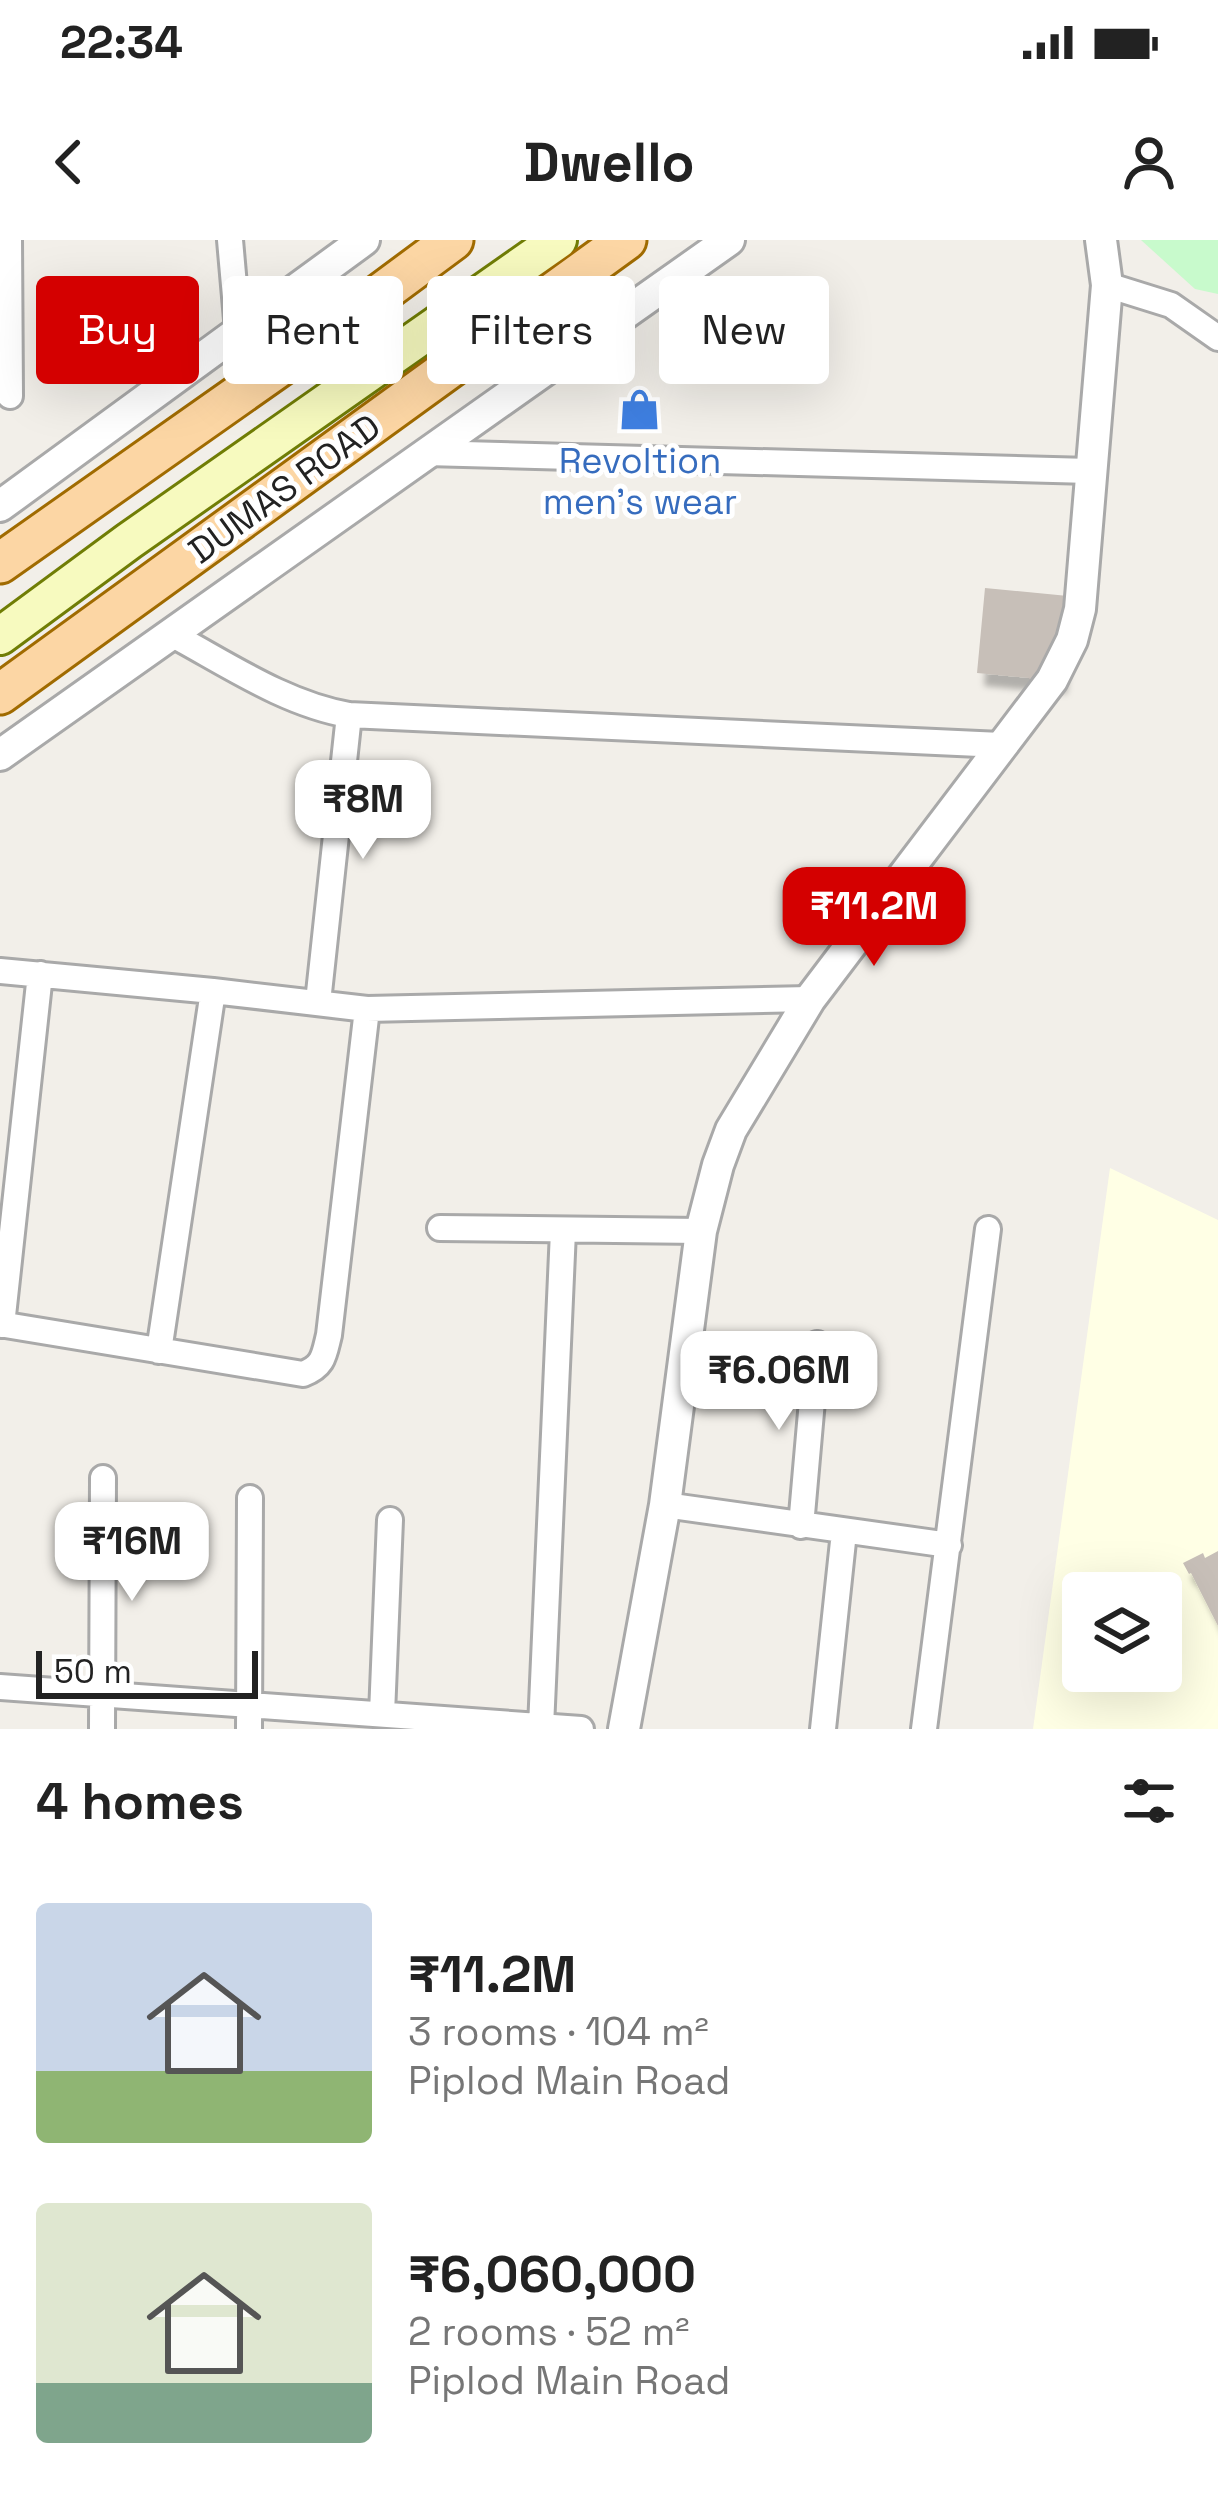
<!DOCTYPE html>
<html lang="en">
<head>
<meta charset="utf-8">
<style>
  :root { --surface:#fff; --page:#f2f2f2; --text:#222; --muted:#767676; --accent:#d40000 }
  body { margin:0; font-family:"Space Grotesk",sans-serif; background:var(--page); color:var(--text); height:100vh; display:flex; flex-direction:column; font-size:45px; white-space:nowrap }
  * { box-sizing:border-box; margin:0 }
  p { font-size:39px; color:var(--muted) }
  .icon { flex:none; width:66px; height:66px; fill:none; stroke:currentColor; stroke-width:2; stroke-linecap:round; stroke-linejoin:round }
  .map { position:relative; height:1489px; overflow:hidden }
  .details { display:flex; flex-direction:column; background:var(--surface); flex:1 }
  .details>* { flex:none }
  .hud { position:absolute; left:36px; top:36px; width:1146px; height:108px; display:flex; gap:24px }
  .fabs { position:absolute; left:1062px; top:1332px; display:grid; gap:24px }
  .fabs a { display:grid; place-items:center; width:120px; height:120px; border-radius:12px; background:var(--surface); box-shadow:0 12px 48px #0002; font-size:60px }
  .scale { position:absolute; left:36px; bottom:30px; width:222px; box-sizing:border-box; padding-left:12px; border:6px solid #222; border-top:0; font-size:33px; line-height:42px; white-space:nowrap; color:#222; -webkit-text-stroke:9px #fff; paint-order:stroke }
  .price { position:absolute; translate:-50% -102px; padding:0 27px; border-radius:24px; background:#fff; color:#222; font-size:39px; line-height:78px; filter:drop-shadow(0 3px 6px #0008) }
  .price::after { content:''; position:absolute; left:50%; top:72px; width:36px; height:27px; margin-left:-18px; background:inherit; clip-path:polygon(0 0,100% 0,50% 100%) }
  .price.current { background:var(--accent); color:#fff }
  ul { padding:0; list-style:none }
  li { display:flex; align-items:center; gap:36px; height:300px; padding:0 36px }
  li span { display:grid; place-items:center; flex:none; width:336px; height:240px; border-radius:12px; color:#555 }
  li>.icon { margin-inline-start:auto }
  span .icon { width:144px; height:144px; fill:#fffc; stroke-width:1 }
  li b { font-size:51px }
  h2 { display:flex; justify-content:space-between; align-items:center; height:144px; padding:0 36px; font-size:51px }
  .chip { padding:0 42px; border-radius:12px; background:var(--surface); box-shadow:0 12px 48px #0002; font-size:42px; line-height:108px }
  .chip.current { background:var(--accent); color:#fff }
  .status { display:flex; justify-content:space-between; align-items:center; height:84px; padding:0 60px; background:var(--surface); direction:ltr }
  .status svg { height:33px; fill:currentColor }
  header { display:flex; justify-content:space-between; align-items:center; height:156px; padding:0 36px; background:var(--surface); font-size:54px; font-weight:600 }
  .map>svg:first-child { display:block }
</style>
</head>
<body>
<div class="status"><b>22:34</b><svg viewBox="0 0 49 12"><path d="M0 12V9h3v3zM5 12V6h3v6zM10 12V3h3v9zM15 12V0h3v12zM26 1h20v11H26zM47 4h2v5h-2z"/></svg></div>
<header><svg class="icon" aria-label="back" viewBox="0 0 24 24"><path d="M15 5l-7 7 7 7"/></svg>Dwello<svg class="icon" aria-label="person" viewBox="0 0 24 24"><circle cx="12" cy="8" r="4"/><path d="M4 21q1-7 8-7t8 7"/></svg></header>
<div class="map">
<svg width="1218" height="1489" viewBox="0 0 1218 1489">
  <defs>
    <filter id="shadow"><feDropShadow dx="7" dy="13" stdDeviation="3" flood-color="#0004"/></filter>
  </defs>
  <rect width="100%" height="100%" fill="#f2efe9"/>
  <!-- education -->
  <path fill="#ffffe5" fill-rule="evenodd" d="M 1110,928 L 1218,980 L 1218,1489 L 1033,1489 ZM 1083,1353 L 1161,1353 L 1161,1431 L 1083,1431 Z"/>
  <!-- park -->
  <path fill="#c8facc" d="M 1141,0 L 1218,0 L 1218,54 L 1195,49 Z"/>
  <!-- building -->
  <path fill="#c7bfb8" filter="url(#shadow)" d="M 985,348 L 1068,356 L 1060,441 L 977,433 Z
    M 1218,1311 L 1218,1386 L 1191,1333 L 1189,1334 L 1183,1323 L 1203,1313 L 1205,1318 Z"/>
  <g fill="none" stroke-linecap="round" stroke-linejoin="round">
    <defs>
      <path id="minor" d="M 9,0 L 10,156
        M 230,0 L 238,91
        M 1107,45 L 1171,65 L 1218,98
        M 426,213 L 1090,231
        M 171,394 C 227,424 285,464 349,475 L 1001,505
        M 0,731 L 213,751 L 367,769 L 810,759
        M 318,762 L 349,475
        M 440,988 L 701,991
        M 0,1084 L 303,1134 C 324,1126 324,1115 329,1095 L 367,769
        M 2,1085 L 40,734
        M 159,1111 L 213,751
        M 665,1265 L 949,1305
        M 801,1286 L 817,1104
        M 0,1447 L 581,1489
        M 382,1474 L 390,1280
        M 541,1487 L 563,991
        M 102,1489 L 103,1238
        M 249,1489 L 250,1258
        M 823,1489 L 844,1292
        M 924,1489 L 988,989"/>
      <path id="tertiary" d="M 0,266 L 364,0
        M 0,515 L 729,0
        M 624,1489 L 665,1265 L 701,991 L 718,925 L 731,890 L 810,759 L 1052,440 L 1072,400 L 1080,369 L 1107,45 L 1101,0"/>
      <path id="secondary" d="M 0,396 L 129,301 L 558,0"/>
      <path id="primary" d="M 0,323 L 341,83 L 453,0
        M 0,454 L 626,0"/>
    </defs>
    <!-- minor casing -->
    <use href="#minor" stroke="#a9a9a9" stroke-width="30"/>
    <!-- tertiary casing -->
    <use href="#tertiary" stroke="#a9a9a9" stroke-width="36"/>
    <!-- secondary casing -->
    <use href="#secondary" stroke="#707d05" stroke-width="42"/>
    <!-- primary casing -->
    <use href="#primary" stroke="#a06b00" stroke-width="45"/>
    <!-- minor -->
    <use href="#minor" stroke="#fff" stroke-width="24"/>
    <!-- tertiary -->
    <use href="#tertiary" stroke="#fff" stroke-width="30"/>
    <!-- secondary -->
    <use href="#secondary" stroke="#f7fabf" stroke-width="36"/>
    <!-- primary -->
    <use href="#primary" stroke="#fcd6a4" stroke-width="39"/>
  </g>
  <!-- icons -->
  <defs>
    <symbol id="shop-bare" viewBox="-9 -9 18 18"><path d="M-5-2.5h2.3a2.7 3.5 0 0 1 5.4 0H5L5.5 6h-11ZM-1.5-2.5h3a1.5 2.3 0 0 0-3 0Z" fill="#3f7fe0" stroke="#fff" stroke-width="2.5" paint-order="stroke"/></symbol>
  </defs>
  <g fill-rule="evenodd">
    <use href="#shop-bare" x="610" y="140" width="59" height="59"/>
  </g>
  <g text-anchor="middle" stroke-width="10" stroke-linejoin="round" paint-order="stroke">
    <!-- shop labels -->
    <g font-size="36" fill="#366cbe" stroke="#fff">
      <text x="640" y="233">Revoltion<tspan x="640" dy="41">men's wear</tspan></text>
    </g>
    <!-- street labels -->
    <g font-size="36" fill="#222" stroke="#fff">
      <text transform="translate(284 248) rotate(-36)" y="13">DUMAS ROAD</text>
    </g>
  </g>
</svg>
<div class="fabs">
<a><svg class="icon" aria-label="layers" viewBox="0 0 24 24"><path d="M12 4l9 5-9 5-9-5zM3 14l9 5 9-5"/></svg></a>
</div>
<div class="scale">50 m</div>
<b class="price" style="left:363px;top:622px">₹8M</b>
<b class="price current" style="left:874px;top:729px">₹11.2M</b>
<b class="price" style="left:779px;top:1193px">₹6.06M</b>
<b class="price" style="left:132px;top:1364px">₹16M</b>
<div class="hud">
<a class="chip current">Buy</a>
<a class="chip">Rent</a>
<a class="chip">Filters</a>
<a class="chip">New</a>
</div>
</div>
<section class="details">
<h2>4 homes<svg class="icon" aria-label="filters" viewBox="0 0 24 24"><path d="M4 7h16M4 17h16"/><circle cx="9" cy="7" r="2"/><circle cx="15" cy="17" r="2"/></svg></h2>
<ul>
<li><span style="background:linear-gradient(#c9d6e8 70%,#8fb573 0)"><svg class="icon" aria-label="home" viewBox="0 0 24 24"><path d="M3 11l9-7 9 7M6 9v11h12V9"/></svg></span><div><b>₹11.2M</b><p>3 rooms · 104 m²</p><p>Piplod Main Road</p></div></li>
<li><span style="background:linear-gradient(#dfe7d0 75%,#7fa58c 0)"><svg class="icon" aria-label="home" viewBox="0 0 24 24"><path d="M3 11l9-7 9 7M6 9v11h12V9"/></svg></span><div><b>₹6,060,000</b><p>2 rooms · 52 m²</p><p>Piplod Main Road</p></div></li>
</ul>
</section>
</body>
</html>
